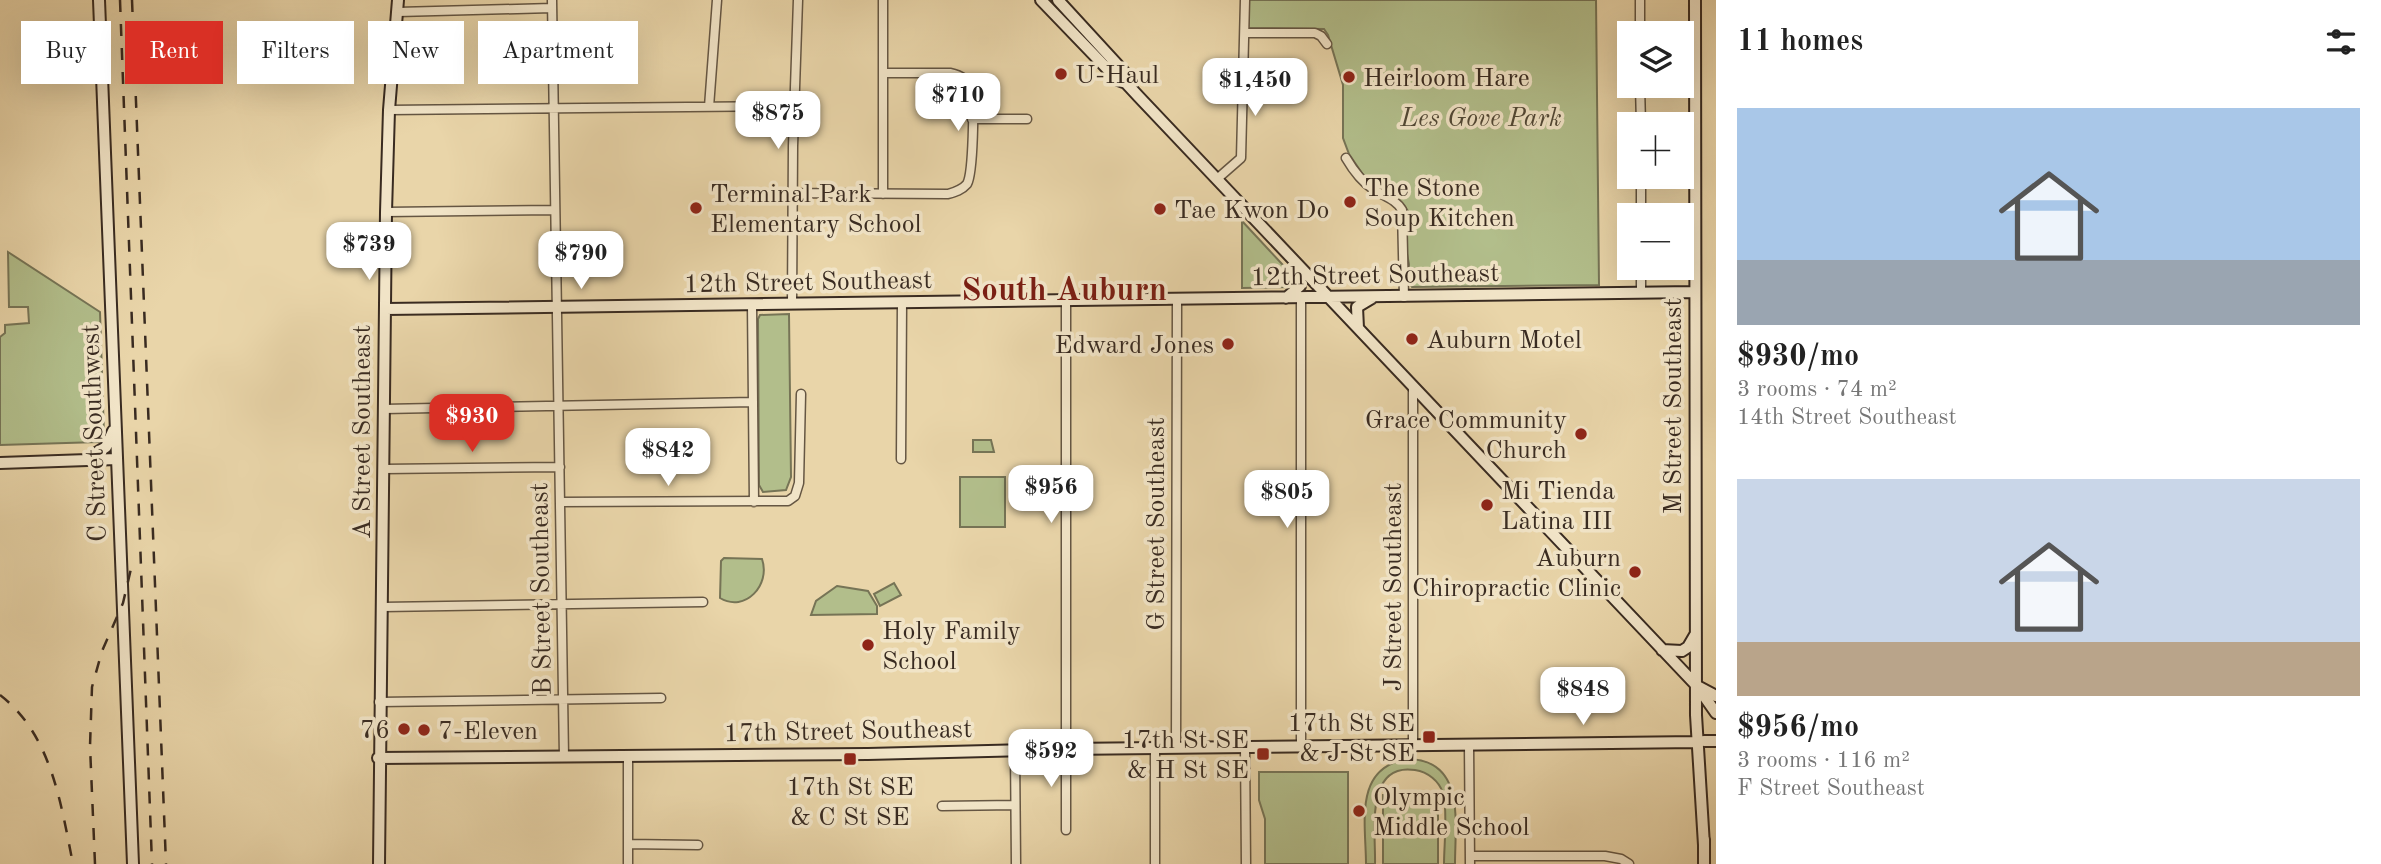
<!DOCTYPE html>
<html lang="en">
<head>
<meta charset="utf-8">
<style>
  :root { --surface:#fff; --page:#f6f6f6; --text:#222; --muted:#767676; --accent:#d93025 }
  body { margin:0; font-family:"Old Standard TT",serif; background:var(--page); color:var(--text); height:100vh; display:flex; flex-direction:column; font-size:26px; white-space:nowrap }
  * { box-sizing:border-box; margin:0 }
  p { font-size:23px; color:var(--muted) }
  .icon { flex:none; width:38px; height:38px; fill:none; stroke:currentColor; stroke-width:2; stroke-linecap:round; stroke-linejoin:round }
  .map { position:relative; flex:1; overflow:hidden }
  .details { display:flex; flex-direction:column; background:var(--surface); width:665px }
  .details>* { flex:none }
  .banner { position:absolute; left:21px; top:21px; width:665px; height:63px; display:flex; gap:14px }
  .buttons { position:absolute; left:1617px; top:21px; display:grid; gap:14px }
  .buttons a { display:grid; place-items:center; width:77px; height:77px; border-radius:0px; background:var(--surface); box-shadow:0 7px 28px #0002; font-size:35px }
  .price { position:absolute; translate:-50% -60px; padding:0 16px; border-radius:14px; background:#fff; color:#222; font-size:23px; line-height:46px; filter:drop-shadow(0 2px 4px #0008) }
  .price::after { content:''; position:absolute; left:50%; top:42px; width:21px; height:16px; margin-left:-10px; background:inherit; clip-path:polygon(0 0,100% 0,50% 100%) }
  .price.on { background:var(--accent); color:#fff }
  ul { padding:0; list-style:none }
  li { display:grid; align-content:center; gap:14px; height:371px; padding:0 21px }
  li span { display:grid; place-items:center; height:217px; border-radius:0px; color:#555 }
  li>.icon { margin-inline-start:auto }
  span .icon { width:126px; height:126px; fill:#fffc; stroke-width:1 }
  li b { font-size:30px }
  h2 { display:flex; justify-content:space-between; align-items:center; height:84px; padding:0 21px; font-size:30px }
  .tag { padding:0 24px; border-radius:0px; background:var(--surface); box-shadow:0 7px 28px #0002; font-size:24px; line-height:63px }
  .tag.on { background:var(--accent); color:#fff }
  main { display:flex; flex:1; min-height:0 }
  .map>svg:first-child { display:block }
</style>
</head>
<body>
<main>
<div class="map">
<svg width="1716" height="864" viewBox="0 0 1716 864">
  <rect width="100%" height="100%" fill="#e9d5a9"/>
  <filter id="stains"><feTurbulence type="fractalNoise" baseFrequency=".00286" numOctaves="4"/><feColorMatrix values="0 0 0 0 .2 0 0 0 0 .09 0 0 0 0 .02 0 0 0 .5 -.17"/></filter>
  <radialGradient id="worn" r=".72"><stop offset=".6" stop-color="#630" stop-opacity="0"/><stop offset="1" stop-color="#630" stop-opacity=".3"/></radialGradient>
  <!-- green -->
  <path fill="#b2be8b" stroke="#767456" stroke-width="2" d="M 1245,0 L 1596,0 L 1599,285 L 1412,287 L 1409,283 L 1409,264 L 1406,249 L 1405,232 L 1409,224 L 1408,211 L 1396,197 L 1387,195 L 1368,182 L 1349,154 L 1343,138 L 1343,85 L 1328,35 L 1324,29 L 1245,28 Z
    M 1242,221 L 1295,278 L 1295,284 L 1291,287 L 1242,288 Z
    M 8,252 L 100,312 L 104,436 L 99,442 L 0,445 L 0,337 L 5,333 L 5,325 L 29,323 L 28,307 L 9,307 Z
    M 789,314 L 791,477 L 786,490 L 763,492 L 759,485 L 758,319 L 760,315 Z
    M 973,440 L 991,440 L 994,452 L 973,452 Z
    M 960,477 L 1005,477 L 1005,527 L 960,527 Z
    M 724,558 L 762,559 C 771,585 745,613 720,598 L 721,561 Z
    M 894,583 L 901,595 L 880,606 L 874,594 Z
    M 837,586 L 868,591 L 877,606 L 877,614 L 811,615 L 816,601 Z
    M 1407,759 C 1466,759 1455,823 1455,864 L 1444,864 C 1444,846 1448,809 1443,793 C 1439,781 1428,772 1415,770 C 1364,762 1376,834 1375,864 L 1366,864 C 1366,824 1353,768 1407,759 Z
    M 1259,772 L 1348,772 L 1348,864 L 1265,864 L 1265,819 L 1259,800 Z
    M 1383,795 L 1438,795 L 1438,864 L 1383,864 Z"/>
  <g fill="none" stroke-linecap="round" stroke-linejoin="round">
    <defs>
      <path id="street" d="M 552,0 L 564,757
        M 883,0 L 883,194
        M 1640,0 L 1640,33
        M 398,12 L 552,8
        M 1245,33 L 1315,33 L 1321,36 L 1327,44
        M 1640,86 L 1641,124
        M 709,107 L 717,0
        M 389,110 L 794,106
        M 972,119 L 1027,119
        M 1346,158 C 1353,170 1362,182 1373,189 C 1383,196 1396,199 1402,210 L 1404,297
        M 1641,177 L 1641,215
        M 1217,179 L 1241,158 L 1245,0
        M 793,193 L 948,194 C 955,192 962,190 967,184 C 973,174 975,100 971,89 C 968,79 960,75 950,73 L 883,73
        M 386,212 L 554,210
        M 1641,268 L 1641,293
        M 1301,298 L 1301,746
        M 1066,301 L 1066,830
        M 792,304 L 793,146 L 798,0
        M 752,305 L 754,502
        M 1413,386 L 1413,746
        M 384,409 L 753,402
        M 901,459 L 902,303
        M 384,469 L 560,467
        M 560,502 L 788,501 L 795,496 L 799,483 L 801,394
        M 383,607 L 703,602
        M 379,702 L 661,698
        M 1469,744 L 1470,864
        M 1155,747 L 1155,864
        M 1176,747 L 1177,300
        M 1245,747 L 1246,864
        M 1015,750 L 1016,864
        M 628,756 L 628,864
        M 942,806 L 1015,805
        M 628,844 L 698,845
        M 1470,856 L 1605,856 L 1621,859 L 1629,864"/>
      <path id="secondary" d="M 99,0 L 133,864
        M 1041,0 L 1118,80 L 1126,83 L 1139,97 L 1697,686 L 1716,713
        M 1058,0 L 1125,73 L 1126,83
        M 1695,0 L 1696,715 L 1704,845
        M 1286,298 L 1300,286 L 1301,269
        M 385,309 L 1694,292
        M 1358,328 L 1357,307 L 1372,298
        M 90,457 L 106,447 L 113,431
        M 0,463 L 117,459
        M 1662,650 L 1682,651 L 1688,647 L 1695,635
        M 1699,687 L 1716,696
        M 1704,741 L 1716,741
        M 378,758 L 868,754 L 1066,749 L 1697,742
        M 379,864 L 386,212 L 389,110 L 398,0
        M 1704,864 L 1704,839"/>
    </defs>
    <!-- street casing -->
    <use href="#street" stroke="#655643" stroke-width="11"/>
    <!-- secondary casing -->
    <use href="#secondary" stroke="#392b21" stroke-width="14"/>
    <!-- street -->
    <use href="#street" stroke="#f1e4c7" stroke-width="8"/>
    <!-- secondary -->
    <use href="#secondary" stroke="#f1e4c7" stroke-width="10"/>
    <!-- rail -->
    <path stroke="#392b21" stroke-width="2.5" stroke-dasharray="12 12" stroke-linecap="butt" d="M 120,0 L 152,864
      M 132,0 L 166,864
      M 0,695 C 52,735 61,805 73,864
      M 95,864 L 90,746 L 92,687 L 102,651 L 123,603 L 133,560"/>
  </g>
  <!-- markers -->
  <g fill="#8f2418" stroke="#f1e4c7" stroke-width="2.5">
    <circle cx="1061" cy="74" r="7"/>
    <circle cx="1349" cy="77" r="7"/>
    <circle cx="1350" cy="202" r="7"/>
    <circle cx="696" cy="208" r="7"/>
    <circle cx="1160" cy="209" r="7"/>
    <circle cx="1412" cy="339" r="7"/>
    <circle cx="1228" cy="344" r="7"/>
    <circle cx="1581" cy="434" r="7"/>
    <circle cx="1487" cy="505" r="7"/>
    <circle cx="1635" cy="572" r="7"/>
    <circle cx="868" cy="645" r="7"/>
    <circle cx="404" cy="729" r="7"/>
    <circle cx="424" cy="730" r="7"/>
    <rect x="1422" y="730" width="14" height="14" rx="3.5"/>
    <rect x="1256" y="747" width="14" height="14" rx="3.5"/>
    <rect x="843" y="752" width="14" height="14" rx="3.5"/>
    <circle cx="1359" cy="811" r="7"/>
  </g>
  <g text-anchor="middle" stroke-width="7" stroke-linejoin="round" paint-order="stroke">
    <!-- poi labels -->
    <g font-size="26" fill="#392b21" stroke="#f1e4c7" text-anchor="start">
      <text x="1075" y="83">U-Haul</text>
      <text x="1363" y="86">Heirloom Hare</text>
      <text x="1364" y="196">The Stone<tspan x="1364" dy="30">Soup Kitchen</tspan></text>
      <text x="710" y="202">Terminal Park<tspan x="710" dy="30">Elementary School</tspan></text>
      <text x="1174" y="218">Tae Kwon Do</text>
      <text x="1426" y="348">Auburn Motel</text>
      <text x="1214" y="353" text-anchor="end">Edward Jones</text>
      <text x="1567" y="428" text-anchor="end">Grace Community<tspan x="1567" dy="30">Church</tspan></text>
      <text x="1501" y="499">Mi Tienda<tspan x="1501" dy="30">Latina III</tspan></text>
      <text x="1621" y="566" text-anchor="end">Auburn<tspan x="1621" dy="30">Chiropractic Clinic</tspan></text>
      <text x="882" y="639">Holy Family<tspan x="882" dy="30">School</tspan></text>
      <text x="1415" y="731" text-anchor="end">17th St SE<tspan x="1415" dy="30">&amp; J St SE</tspan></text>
      <text x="390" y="738" text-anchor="end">76</text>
      <text x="438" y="739">7-Eleven</text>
      <text x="1249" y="748" text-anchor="end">17th St SE<tspan x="1249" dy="30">&amp; H St SE</tspan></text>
      <text x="850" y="795" text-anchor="middle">17th St SE<tspan x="850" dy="30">&amp; C St SE</tspan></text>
      <text x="1373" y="805">Olympic<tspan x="1373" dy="30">Middle School</tspan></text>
    </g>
    <!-- park labels -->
    <g font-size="26" font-style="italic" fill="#514836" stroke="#f1e4c7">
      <text x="1481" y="126">Les Gove Park</text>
    </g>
    <!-- street labels -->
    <g font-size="26" fill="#392b21" stroke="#f1e4c7">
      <text transform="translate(1375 274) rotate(-1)" y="9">12th Street Southeast</text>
      <text transform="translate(808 281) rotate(-1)" y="9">12th Street Southeast</text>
      <text transform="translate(1672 406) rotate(-90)" y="9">M Street Southeast</text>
      <text transform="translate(361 432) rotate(-90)" y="9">A Street Southeast</text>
      <text transform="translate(93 433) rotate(-92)" y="9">C Street Southwest</text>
      <text transform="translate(1155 524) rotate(-90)" y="9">G Street Southeast</text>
      <text transform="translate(1392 587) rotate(-90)" y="9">J Street Southeast</text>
      <text transform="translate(540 589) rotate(-91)" y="9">B Street Southeast</text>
      <text transform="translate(848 730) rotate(-1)" y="9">17th Street Southeast</text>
    </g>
    <!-- district labels -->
    <g font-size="33" font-weight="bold" fill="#7a1f14" stroke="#f1e4c7">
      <text x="1064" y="300">South Auburn</text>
    </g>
  </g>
  <rect width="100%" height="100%" filter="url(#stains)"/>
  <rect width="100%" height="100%" fill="url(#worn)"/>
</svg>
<div class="buttons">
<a><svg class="icon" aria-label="layers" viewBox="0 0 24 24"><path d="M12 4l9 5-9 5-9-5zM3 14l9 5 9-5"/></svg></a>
<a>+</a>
<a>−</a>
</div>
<b class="price" style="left:1255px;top:118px">$1,450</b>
<b class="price" style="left:958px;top:133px">$710</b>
<b class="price" style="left:778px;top:151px">$875</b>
<b class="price" style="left:369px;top:282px">$739</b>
<b class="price" style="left:581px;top:291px">$790</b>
<b class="price on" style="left:472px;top:454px">$930</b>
<b class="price" style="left:668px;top:488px">$842</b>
<b class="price" style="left:1051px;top:525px">$956</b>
<b class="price" style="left:1287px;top:530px">$805</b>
<b class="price" style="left:1583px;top:727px">$848</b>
<b class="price" style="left:1051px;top:789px">$592</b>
<div class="banner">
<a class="tag">Buy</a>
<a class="tag on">Rent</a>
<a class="tag">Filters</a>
<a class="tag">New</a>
<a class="tag">Apartment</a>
</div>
</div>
<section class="details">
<h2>11 homes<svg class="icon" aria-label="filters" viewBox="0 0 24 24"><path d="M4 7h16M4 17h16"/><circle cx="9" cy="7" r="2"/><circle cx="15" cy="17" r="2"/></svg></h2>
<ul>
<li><span style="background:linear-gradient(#a9c7e8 70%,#9aa5b1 0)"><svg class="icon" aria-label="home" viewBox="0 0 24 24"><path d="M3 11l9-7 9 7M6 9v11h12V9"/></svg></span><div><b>$930/mo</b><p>3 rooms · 74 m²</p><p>14th Street Southeast</p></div></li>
<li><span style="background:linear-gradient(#c9d6e8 75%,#b9a48a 0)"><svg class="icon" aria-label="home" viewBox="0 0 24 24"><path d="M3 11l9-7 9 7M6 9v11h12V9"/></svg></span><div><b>$956/mo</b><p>3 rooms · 116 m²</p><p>F Street Southeast</p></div></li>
</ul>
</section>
</main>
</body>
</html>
